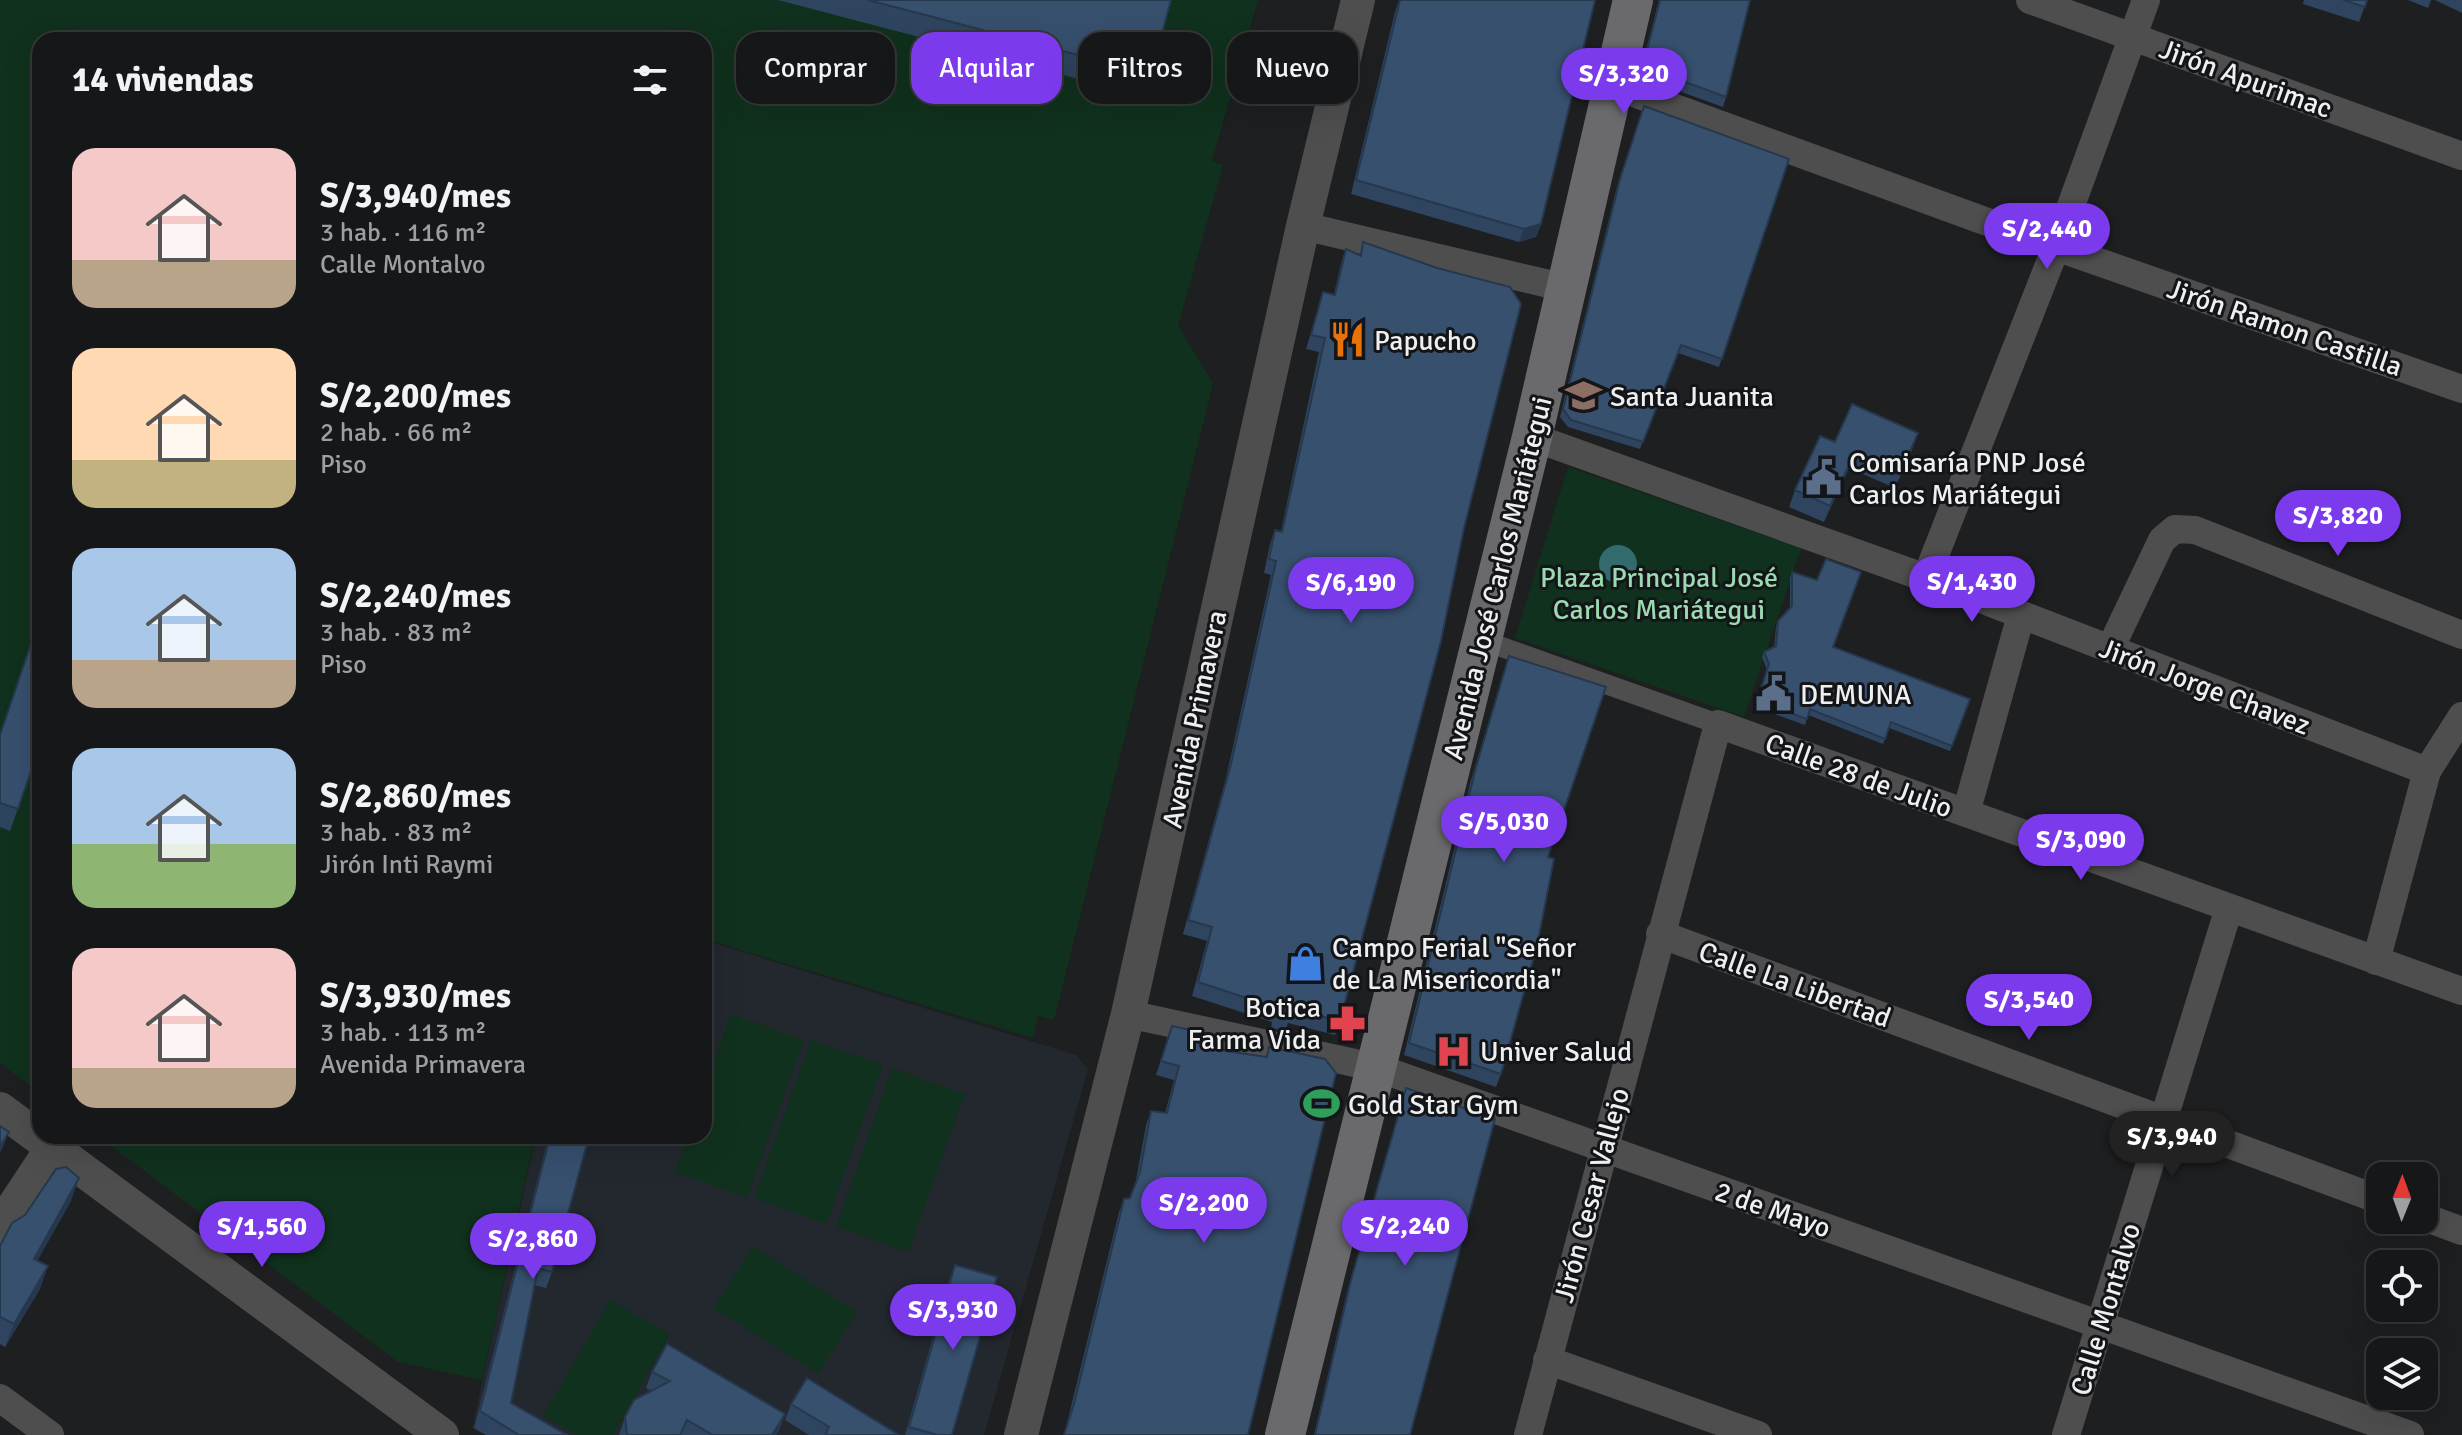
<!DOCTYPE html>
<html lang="es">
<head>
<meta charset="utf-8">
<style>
  :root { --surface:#161719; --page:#1f2022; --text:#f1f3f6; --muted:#9e9fa2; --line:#353638; --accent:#7c3aed }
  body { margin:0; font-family:Signika,sans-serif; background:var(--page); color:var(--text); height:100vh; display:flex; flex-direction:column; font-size:30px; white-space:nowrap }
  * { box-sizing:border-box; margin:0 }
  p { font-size:26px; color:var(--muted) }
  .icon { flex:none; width:44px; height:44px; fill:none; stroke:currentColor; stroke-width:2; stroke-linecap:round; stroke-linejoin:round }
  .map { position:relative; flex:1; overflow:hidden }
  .details { position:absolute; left:32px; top:32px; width:680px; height:1112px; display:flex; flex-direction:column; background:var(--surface); border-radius:24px; box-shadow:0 8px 32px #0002,0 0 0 2px var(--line) }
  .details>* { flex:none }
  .banner { position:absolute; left:736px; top:32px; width:760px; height:72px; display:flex; gap:16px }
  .needle { width:52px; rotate:1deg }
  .fabs { position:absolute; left:2366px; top:1162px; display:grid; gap:16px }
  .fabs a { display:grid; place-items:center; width:72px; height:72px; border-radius:16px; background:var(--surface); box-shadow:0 8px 32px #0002,0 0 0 2px var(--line); font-size:40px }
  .price { position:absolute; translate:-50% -68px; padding:0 18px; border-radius:28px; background:var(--accent); color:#fff; font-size:26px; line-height:52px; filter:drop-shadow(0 2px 4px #0008) }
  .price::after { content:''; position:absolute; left:50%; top:48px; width:24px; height:18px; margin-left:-12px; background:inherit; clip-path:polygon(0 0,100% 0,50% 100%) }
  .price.current { background:#222; color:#fff }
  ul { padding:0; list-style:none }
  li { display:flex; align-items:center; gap:24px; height:200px; padding:0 40px }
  li span { display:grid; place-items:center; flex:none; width:224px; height:160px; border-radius:24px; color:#555 }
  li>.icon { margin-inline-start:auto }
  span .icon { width:96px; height:96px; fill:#fffc; stroke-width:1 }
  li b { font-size:34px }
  h2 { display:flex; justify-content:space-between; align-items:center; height:96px; padding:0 40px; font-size:34px }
  .tag { padding:0 28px; border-radius:24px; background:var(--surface); box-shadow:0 8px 32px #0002,0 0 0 2px var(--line); font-size:28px; line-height:72px }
  .tag.current { background:var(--accent); color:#fff }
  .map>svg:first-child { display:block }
</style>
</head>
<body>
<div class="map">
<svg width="2462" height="1435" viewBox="0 0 2462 1435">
  <rect width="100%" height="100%" fill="#1d1f21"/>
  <!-- built -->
  <path fill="#23282f" d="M 704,940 L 1076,1055 L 1088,1069 L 984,1435 L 484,1435 L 472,1428 L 536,1136 L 704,1136 Z"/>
  <!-- green -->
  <path fill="#10311d" d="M 0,0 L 1258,0 L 1212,161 L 1223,165 L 1178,326 L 1213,383 L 1054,1020 L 1038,1016 L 1033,1038 L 704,939 L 704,40 L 40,40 L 40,1093 L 0,1063 Z
    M 1568,467 L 1801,548 L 1744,717 L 1515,638 Z
    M 731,1014 L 804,1040 L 747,1198 L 675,1172 L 688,1136 L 704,1136 L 704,1091 Z
    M 811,1040 L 883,1065 L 826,1224 L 754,1198 Z
    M 892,1068 L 965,1094 L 908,1252 L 836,1227 Z
    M 98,1136 L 535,1136 L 482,1380 L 398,1362 Z
    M 753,1246 L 857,1312 L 818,1374 L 713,1308 Z
    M 610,1300 L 670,1334 L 613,1435 L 577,1435 L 543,1416 Z"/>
  <!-- water -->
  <path fill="#336a6d" d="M1599 564a19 19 0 1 1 38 0a19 19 0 1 1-38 0Z"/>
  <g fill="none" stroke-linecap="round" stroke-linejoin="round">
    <!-- pedestrian -->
    <path stroke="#4f4e4f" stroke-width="20" d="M 1482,640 L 1718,724"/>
    <!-- minor -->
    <path stroke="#4f4e4f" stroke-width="28" d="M 2030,0 L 2462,156
      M 1612,85 L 2056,247 L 2462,389
      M 1303,226 L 1566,288
      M 1532,437 L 1926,578 L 2427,771
      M 1926,578 L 2056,247 L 2146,0
      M 2110,649 L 2162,540 L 2175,529 L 2195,530 L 2462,635
      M 1966,813 L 2021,615
      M 1660,934 L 2380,1200
      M 2376,961 L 2427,771 L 2462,716
      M 1128,1014 L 1378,1068 L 2410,1435
      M 2424,1217 L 2462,1231
      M 1547,1360 L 1758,1435
      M 0,1398 L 50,1435
      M 1528,1435 L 1718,724 L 2462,991
      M 2066,1435 L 2229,908"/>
    <!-- tertiary -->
    <path stroke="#4f4e4f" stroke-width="34" d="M 0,1109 L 442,1435
      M 0,1227 L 51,1150
      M 1021,1435 L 1128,1014 L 1303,226 L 1358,0"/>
    <!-- secondary -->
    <path stroke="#6a696b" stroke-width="40" d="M 1285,1435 L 1532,437 L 1633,0"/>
  </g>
  <!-- wall -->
  <path fill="#2f455f" d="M 778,0 L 1171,0 L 1151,74 L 1143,96 Z
    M 1399,0 L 1541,224 L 1536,237 L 1519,242 L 1351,194 L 1395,12 Z
    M 1659,0 L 1750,0 L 1726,97 L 1723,107 L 1651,81 L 1652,77 L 1640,73 Z
    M 2304,0 L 2367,0 L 2359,22 L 2303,4 Z
    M 2408,0 L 2431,0 L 2428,8 Z
    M 2435,0 L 2462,0 L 2462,13 Z
    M 1644,106 L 1789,159 L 1719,367 L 1678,353 L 1640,449 L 1568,427 L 1560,417 L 1617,187 Z
    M 1363,242 L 1340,1021 L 1335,1035 L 1288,1023 L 1285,1031 L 1271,1028 L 1272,1022 L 1192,996 L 1207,941 L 1183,934 L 1226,778 L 1271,575 L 1264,573 L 1270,544 L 1275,530 L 1281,531 L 1319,352 L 1306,349 L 1323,292 L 1334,294 L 1341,264 L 1346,249 L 1359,255 Z
    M 1835,442 L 1912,450 L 1895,488 L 1849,468 L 1824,522 L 1789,507 L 1795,490 Z
    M 1792,572 L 1833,647 L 1970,699 L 1950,751 L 1889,728 L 1883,744 L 1808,715 L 1805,725 L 1755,707 L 1767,670 L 1762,657 L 1764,652 L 1774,647 L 1776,626 L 1778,621 L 1790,608 L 1790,578 Z
    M 1509,656 L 1548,857 L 1501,1074 L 1496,1087 L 1404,1055 L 1471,780 Z
    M 0,734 L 40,745 L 10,831 L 0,827 Z
    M 1172,1026 L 1219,1050 L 1266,1057 L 1269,1047 L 1248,1435 L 1064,1435 L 1119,1212 L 1124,1199 L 1130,1198 L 1135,1186 L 1146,1125 L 1151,1111 L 1165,1113 L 1174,1080 L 1156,1075 Z
    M 1406,1088 L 1410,1435 L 1314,1435 L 1347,1292 Z
    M 550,1136 L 573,1136 L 552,1272 L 546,1288 L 534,1285 L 511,1403 L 567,1435 L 486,1435 L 474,1428 L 546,1147 Z
    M 71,1201 L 37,1261 L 40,1289 L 5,1347 L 0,1344 L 0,1246 Z
    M 955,1265 L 952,1435 L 905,1435 L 949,1281 Z
    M 652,1372 L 785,1414 L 779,1430 L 776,1435 L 619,1435 L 625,1417 L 651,1391 L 646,1388 Z
    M 791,1404 L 899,1435 L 809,1435 L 785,1420 Z"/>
  <!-- shaded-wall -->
  <path fill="#26384d" d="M 1541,224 L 1536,237 L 1519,242 L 1524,229 Z
    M 1918,433 L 1912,450 L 1895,488 L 1901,472 Z
    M 1855,452 L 1849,468 L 1824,522 L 1830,506 Z
    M 9,1132 L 2,1149 L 0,1153 L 0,1146 Z
    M 79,1178 L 71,1201 L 25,1282 L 34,1259 Z
    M 48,1266 L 40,1289 L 5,1347 L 14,1324 Z
    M 785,1414 L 776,1435 L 772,1435 Z"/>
  <!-- building -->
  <path fill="#37506e" stroke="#26384d" stroke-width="2" d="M 868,0 L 1171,0 L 1151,74 Z
    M 1400,0 L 1595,0 L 1541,224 L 1524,229 L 1356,180 Z
    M 1660,0 L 1750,0 L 1726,97 L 1655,71 L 1656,66 L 1644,62 Z
    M 2343,0 L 2367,0 L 2365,7 Z
    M 1644,106 L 1789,159 L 1722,359 L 1681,345 L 1643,442 L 1571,420 L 1563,409 L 1620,179 Z
    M 1363,242 L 1437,268 L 1510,287 L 1521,304 L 1464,528 L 1441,641 L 1340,1021 L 1282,1006 L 1291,1016 L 1276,1013 L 1277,1008 L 1198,982 L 1212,927 L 1188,920 L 1231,764 L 1276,561 L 1269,559 L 1275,530 L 1282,532 L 1325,338 L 1311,335 L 1323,292 L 1335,295 L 1346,249 L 1361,256 Z
    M 1852,404 L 1918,433 L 1901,472 L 1855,452 L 1830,506 L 1795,490 L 1820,436 L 1835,442 Z
    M 1826,559 L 1861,572 L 1833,647 L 1970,699 L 1952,746 L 1891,722 L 1885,739 L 1810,709 L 1807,719 L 1757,701 L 1769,664 L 1764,652 L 1776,646 L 1778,621 L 1792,606 L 1792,572 L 1817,580 Z
    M 40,617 L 40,745 L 18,809 L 0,803 L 0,735 Z
    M 1509,656 L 1606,687 L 1548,857 L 1554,859 L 1537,946 L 1501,1074 L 1409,1043 L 1476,767 Z
    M 1172,1026 L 1223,1037 L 1219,1050 L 1267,1057 L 1269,1047 L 1325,1059 L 1336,1073 L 1248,1435 L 1064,1435 L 1074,1404 L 1124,1199 L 1130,1198 L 1140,1172 L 1151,1111 L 1167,1113 L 1179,1066 L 1161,1061 Z
    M 1406,1088 L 1495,1119 L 1410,1435 L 1315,1435 L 1351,1280 Z
    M 0,1126 L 9,1132 L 0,1146 Z
    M 550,1136 L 573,1136 L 588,1140 L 552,1272 L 538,1268 L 511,1403 L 567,1435 L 519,1435 L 480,1411 Z
    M 66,1167 L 79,1178 L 34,1259 L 48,1266 L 14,1324 L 0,1317 L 0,1246 L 12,1223 L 25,1215 L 56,1169 Z
    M 955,1265 L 997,1277 L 952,1435 L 938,1435 L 909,1427 Z
    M 667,1344 L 785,1414 L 772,1435 L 713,1435 L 687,1420 L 680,1435 L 627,1435 L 625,1417 L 634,1400 L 670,1381 L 652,1372 Z
    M 807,1378 L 899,1435 L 825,1435 L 829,1427 L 791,1404 Z"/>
  <!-- icons -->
  <defs>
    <symbol id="restaurant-bare" viewBox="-9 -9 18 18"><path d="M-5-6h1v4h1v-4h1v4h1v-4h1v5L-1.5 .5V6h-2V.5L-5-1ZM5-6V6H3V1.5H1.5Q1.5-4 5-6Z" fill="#e8710a" stroke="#141518" stroke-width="2.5" paint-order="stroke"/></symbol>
    <symbol id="school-bare" viewBox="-9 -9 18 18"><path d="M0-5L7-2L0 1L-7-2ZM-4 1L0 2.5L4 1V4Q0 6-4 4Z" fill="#8d6e63" stroke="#141518" stroke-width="2.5" paint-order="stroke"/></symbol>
    <symbol id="civic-bare" viewBox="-9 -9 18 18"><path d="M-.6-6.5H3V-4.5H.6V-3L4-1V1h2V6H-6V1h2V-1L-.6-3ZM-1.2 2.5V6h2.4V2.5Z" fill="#5c6f8a" stroke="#141518" stroke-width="2.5" paint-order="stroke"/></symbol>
    <symbol id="shop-bare" viewBox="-9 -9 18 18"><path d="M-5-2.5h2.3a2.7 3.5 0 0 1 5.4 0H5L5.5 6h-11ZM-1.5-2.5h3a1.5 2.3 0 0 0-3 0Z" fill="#3f7fe0" stroke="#141518" stroke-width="2.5" paint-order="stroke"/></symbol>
    <symbol id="pharmacy-bare" viewBox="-9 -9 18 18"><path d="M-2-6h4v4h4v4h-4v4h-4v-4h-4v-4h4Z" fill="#e0444e" stroke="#141518" stroke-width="2.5" paint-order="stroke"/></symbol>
    <symbol id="hospital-bare" viewBox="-9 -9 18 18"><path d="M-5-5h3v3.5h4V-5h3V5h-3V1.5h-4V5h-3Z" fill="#e0444e" stroke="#141518" stroke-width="2.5" paint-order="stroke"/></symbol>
    <symbol id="stadium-bare" viewBox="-9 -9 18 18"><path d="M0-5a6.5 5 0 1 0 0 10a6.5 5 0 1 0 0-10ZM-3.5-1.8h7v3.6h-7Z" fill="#2e9e5b" stroke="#141518" stroke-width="2.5" paint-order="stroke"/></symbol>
  </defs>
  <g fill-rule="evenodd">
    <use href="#restaurant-bare" x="1322" y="314" width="51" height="51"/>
    <use href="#school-bare" x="1558" y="370" width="51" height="51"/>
    <use href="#civic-bare" x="1798" y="452" width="51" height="51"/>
    <use href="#civic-bare" x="1748" y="668" width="51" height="51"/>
    <use href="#shop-bare" x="1280" y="938" width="51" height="51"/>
    <use href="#pharmacy-bare" x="1322" y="998" width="51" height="51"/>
    <use href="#hospital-bare" x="1428" y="1026" width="51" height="51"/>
    <use href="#stadium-bare" x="1296" y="1078" width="51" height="51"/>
  </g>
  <g text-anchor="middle" stroke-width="6" stroke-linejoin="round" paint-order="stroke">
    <!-- street labels -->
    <g font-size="28" fill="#eeeff1" stroke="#141518">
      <text transform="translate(2246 78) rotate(20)" y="10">Jirón Apurimac</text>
      <text transform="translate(2285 327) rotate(19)" y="10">Jirón Ramon Castilla</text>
      <text transform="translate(1497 578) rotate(-76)" y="10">Avenida José Carlos Mariátegui</text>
      <text transform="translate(2205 686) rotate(21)" y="10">Jirón Jorge Chavez</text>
      <text transform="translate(1194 719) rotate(-78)" y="10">Avenida Primavera</text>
      <text transform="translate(1859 775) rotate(20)" y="10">Calle 28 de Julio</text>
      <text transform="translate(1795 984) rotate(20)" y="10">Calle La Libertad</text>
      <text transform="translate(1591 1195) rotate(-75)" y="10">Jirón Cesar Vallejo</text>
      <text transform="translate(1773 1209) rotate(19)" y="10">2 de Mayo</text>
      <text transform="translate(2105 1309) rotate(-73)" y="10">Calle Montalvo</text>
    </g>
    <!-- poi labels -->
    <g font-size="28" fill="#eeeff1" stroke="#141518" text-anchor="start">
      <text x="1374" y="350">Papucho</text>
      <text x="1610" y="406">Santa Juanita</text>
      <text x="1849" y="472">Comisaría PNP José<tspan x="1849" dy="32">Carlos Mariátegui</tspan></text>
      <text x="1800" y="704">DEMUNA</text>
      <text x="1332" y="957">Campo Ferial "Señor<tspan x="1332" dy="32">de La Misericordia"</tspan></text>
      <text x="1321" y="1017" text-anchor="end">Botica<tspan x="1321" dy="32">Farma Vida</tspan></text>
      <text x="1480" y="1061">Univer Salud</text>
      <text x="1348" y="1114">Gold Star Gym</text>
    </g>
    <!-- park labels -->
    <g font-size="28" fill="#9adaaf" stroke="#141518">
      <text x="1659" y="587">Plaza Principal José<tspan x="1659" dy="32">Carlos Mariátegui</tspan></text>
    </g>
  </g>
</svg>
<div class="fabs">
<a><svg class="needle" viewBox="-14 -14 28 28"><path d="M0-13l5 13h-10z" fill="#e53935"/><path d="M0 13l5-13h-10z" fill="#9e9fa2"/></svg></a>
<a><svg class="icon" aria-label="locate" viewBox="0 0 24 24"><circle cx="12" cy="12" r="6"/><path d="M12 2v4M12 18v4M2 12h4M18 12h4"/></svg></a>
<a><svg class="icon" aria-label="layers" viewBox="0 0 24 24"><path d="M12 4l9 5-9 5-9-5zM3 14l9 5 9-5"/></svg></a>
</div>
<b class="price" style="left:1624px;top:116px">S/3,320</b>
<b class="price" style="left:2047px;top:271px">S/2,440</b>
<b class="price" style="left:2338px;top:558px">S/3,820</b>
<b class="price" style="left:1972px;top:624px">S/1,430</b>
<b class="price" style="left:1351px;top:625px">S/6,190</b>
<b class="price" style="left:1504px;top:864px">S/5,030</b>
<b class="price" style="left:2081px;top:882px">S/3,090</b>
<b class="price" style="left:2029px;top:1042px">S/3,540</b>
<b class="price current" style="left:2172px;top:1179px">S/3,940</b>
<b class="price" style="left:1204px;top:1245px">S/2,200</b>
<b class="price" style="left:1405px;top:1268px">S/2,240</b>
<b class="price" style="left:262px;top:1269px">S/1,560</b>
<b class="price" style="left:533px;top:1281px">S/2,860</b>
<b class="price" style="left:953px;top:1352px">S/3,930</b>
<div class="banner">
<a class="tag">Comprar</a>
<a class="tag current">Alquilar</a>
<a class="tag">Filtros</a>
<a class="tag">Nuevo</a>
</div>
<section class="details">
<h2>14 viviendas<svg class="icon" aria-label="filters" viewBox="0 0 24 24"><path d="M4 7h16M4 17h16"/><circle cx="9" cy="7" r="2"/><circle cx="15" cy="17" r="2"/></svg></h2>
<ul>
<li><span style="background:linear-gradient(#f6c9c9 70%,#b9a48a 0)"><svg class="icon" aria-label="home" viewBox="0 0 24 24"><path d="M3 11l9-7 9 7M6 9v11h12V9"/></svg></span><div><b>S/3,940/mes</b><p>3 hab. · 116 m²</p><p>Calle Montalvo</p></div></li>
<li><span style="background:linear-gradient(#ffd9b3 70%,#c2b280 0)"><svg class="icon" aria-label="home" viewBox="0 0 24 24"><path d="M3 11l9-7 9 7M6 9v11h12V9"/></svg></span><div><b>S/2,200/mes</b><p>2 hab. · 66 m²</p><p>Piso</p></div></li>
<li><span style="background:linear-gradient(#a9c7e8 70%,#b9a48a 0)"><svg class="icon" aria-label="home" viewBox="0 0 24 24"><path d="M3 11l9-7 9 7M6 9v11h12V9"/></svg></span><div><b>S/2,240/mes</b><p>3 hab. · 83 m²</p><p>Piso</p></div></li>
<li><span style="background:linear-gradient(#a9c7e8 60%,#8fb573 0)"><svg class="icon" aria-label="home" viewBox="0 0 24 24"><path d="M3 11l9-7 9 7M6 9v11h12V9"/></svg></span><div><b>S/2,860/mes</b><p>3 hab. · 83 m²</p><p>Jirón Inti Raymi</p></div></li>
<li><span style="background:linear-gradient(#f6c9c9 75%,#b9a48a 0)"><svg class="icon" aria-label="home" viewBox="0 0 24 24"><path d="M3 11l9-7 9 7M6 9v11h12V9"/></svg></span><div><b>S/3,930/mes</b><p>3 hab. · 113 m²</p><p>Avenida Primavera</p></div></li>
</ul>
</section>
</div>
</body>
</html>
